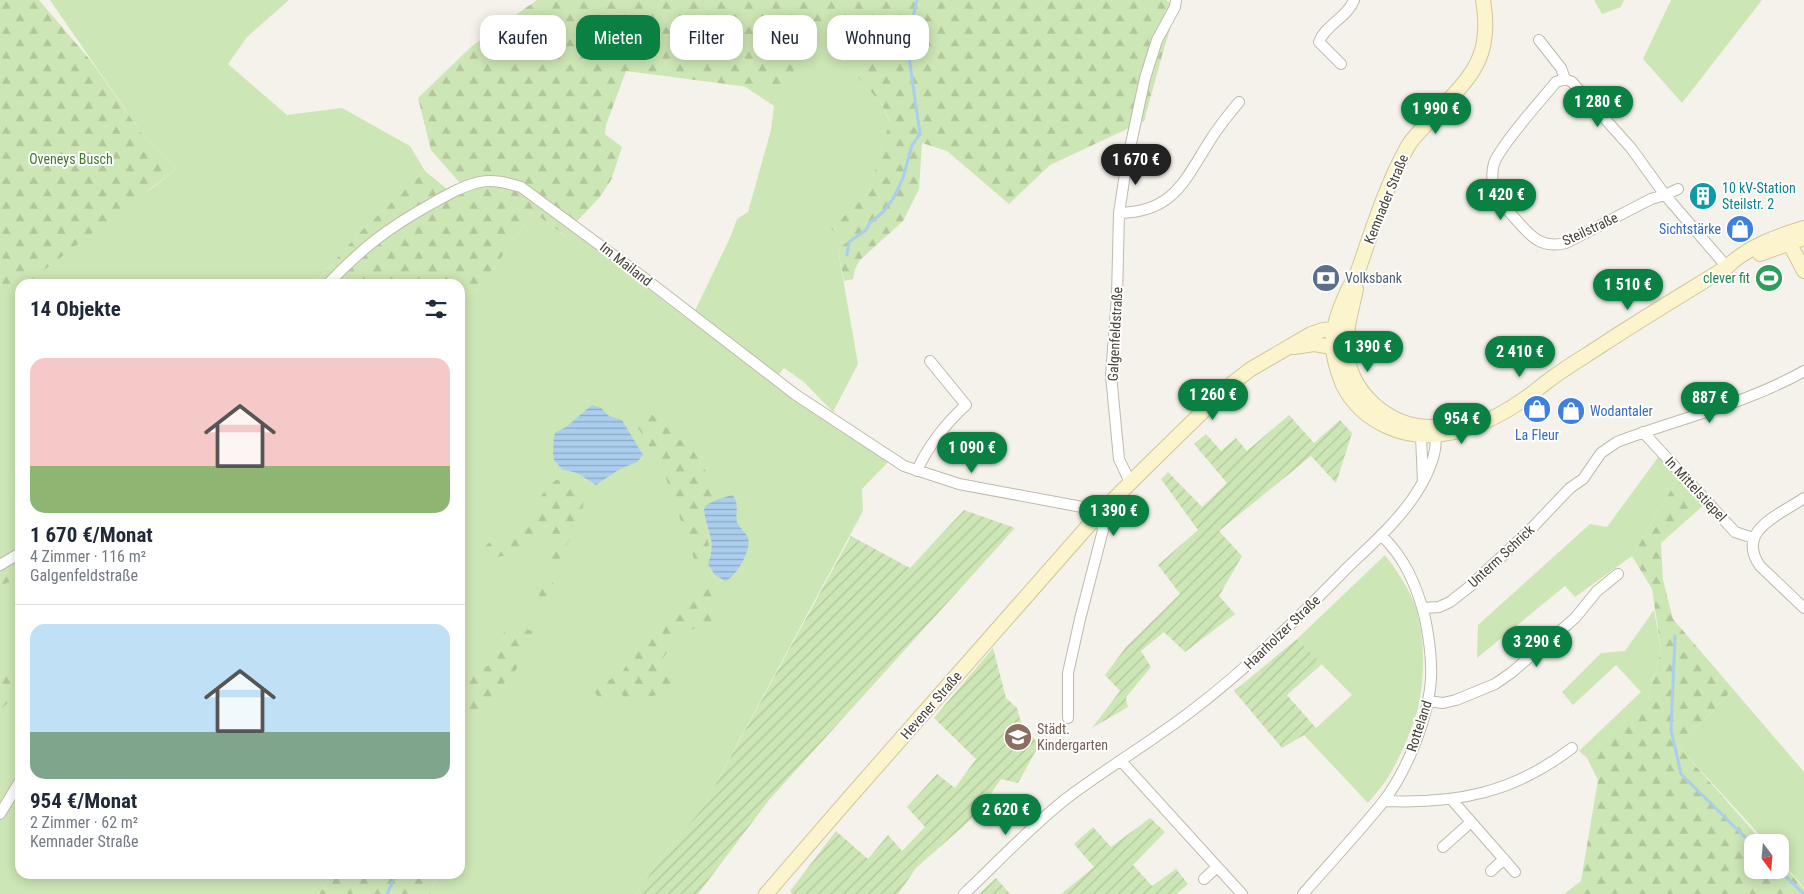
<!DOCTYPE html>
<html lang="de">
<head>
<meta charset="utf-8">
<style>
  :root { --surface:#fff; --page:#f6f6f7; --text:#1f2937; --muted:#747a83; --line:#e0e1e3; --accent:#0b8043 }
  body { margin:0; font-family:"Roboto Condensed",sans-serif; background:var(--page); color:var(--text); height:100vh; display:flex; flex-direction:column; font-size:19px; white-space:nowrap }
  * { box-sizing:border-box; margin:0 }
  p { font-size:16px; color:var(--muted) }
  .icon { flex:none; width:28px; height:28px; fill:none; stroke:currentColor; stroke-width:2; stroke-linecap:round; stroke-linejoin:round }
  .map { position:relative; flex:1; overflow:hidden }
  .sheet { position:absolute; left:15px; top:279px; width:450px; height:600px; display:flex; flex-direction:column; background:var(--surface); border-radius:15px; box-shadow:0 2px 12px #0003 }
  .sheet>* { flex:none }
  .guide { position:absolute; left:480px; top:15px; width:475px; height:45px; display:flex; gap:10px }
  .needle { width:32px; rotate:164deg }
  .buttons { position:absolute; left:1744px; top:834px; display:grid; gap:10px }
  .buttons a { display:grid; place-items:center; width:45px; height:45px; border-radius:10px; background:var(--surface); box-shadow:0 2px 12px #0003; font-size:25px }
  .price { position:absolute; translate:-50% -42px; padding:0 11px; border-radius:18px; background:var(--accent); color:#fff; font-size:16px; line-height:32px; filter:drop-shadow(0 1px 2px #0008) }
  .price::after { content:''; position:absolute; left:50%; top:30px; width:15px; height:11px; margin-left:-8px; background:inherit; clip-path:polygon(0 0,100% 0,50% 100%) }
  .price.on { background:#222; color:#fff }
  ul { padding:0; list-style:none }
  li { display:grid; align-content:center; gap:10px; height:265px; padding:0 15px }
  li+li { border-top:1px solid var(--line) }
  li span { display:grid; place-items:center; height:155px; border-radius:15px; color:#555 }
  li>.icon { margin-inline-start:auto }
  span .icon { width:90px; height:90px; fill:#fffc; stroke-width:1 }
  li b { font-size:21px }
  h2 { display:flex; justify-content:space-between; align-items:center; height:60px; padding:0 15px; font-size:21px }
  .pill { padding:0 18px; border-radius:15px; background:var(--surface); box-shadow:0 2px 12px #0003; font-size:18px; line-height:45px }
  .pill.on { background:var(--accent); color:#fff }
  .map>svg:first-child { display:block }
</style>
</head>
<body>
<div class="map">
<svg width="1804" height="894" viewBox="0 0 1804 894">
  <defs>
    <pattern id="forest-firs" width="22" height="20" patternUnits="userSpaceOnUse" patternTransform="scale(1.25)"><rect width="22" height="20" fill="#cde6b5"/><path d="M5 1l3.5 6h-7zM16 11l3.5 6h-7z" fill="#b2c69c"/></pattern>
    <pattern id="garden-furrows" width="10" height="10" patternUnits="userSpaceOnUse" patternTransform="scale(1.25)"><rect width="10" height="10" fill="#cde6b5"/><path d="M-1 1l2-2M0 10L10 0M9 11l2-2" fill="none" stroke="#b2c69c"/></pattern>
    <pattern id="water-rules" width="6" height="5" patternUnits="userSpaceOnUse" patternTransform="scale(1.25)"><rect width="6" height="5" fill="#aaceed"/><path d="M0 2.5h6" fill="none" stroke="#8ca9c1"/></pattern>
  </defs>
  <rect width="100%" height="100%" fill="#f4f2ea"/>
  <!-- green -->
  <path fill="#cde6b5" d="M 50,0 L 289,0 L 247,37 L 228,64 L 287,115 L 342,108 L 410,146 L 425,171 L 361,231 L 314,284 L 20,284 L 20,874 L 334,874 L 317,894 L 0,894 L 0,302 L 63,242 L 151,189 L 176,169 L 145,138 Z
    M 1594,0 L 1624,0 L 1621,7 L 1602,14 Z
    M 1671,0 L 1762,0 L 1682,103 L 1643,59 Z
    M 807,19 L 880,102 L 890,122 L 868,193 L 832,229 L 849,241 L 838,250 L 858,364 L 833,412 L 804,382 L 784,368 L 773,382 L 888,462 L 862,489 L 863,511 L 702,809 L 668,849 L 636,894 L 430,894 L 438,874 L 460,874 L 460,305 L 493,269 L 530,217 L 532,210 L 563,235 L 570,228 L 690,321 L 730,238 L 737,219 L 748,212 L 771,130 L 774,106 L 744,86 L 764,88 Z
    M 1659,456 L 1680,475 L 1632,556 L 1575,597 L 1565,586 L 1477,658 L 1478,625 L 1590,524 L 1607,527 Z
    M 1385,555 C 1396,569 1412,593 1417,611 C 1424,638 1425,671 1420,698 C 1416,723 1400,758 1387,779 C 1381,788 1374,795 1368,803 L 1304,735 L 1316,728 L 1352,695 L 1297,639 Z
    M 1654,610 L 1661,650 L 1648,699 L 1587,758 L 1579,751 L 1641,692 L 1616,665 L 1573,705 L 1562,692 L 1601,653 L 1625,651 Z
    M 1733,689 L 1804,772 L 1804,888 L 1780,860 L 1780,842 L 1766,842 L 1679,747 Z"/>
  <!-- forest -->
  <path fill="url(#forest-firs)" d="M 0,0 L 39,0 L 91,61 L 145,138 L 176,169 L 26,284 L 20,284 L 20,288 L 0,304 Z
    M 537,0 L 1166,0 L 1177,7 L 1163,52 L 1144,121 L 1050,165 L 1009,204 L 947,151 L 922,143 L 919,189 L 903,221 L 860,260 L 855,269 L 853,279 L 844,281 L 838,250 L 848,241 L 831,229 L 868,193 L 890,121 L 880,102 L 807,20 L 788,92 L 626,71 L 606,125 L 605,134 L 622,147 L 611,180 L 599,198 L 564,235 L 532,211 L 530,217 L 493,269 L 460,305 L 460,284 L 314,284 L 361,231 L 425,171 L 447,189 L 460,183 L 431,150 L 418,98 L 472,46 Z
    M 650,413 L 693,450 L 719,493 L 702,504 L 702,515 L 709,546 L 706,567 L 698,570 L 663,469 L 634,421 Z
    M 1680,475 L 1705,504 L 1661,543 L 1663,580 L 1673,619 L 1733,689 L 1679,747 L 1763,842 L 1752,842 L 1752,870 L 1780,870 L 1780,862 L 1804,889 L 1804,894 L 1564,894 L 1581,881 L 1598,780 L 1587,758 L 1648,699 L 1661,650 L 1652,589 L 1632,556 Z
    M 556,480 C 601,479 580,521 568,543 C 564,550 561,559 555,563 C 551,565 547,565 543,565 L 543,558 L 548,543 L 540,533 L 534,532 L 513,554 L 488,559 C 473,541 509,535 518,528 C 521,526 528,522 530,519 C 532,516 532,511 534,508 C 539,497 547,488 556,480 Z
    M 20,559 L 20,579 L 7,583 L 0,588 L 0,570 Z
    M 547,576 C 558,582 555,595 550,604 L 545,605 L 540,602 L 538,584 L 544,577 Z
    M 701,585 L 713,593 L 717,612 L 717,623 C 683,630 681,633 661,661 L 672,669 L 670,692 L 629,701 L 618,691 L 602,700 L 587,685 L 609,680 L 622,673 L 638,644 L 682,605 L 693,586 Z
    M 513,625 L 532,631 L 534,640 L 521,664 L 489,700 L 460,727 L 460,676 L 471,675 L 493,663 L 497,639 Z
    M 20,657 L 20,689 L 0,711 L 0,675 Z
    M 334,874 L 438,874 L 430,894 L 317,894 Z"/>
  <!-- garden -->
  <path fill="url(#garden-furrows)" d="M 1289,415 L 1314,443 L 1340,420 L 1352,433 L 1336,483 L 1311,456 L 1219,531 L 1242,556 L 1219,596 L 1235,614 L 1185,652 L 1164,632 L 1141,651 L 1151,667 L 1127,696 L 1126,699 L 1128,707 L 1092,728 L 1120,691 L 1105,675 L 1126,647 L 1180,594 L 1158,565 L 1198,530 L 1161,479 L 1168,472 L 1202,507 L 1227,483 L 1194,444 L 1206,434 L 1221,451 L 1236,438 L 1247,451 Z
    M 964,510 L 1015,528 L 769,800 L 698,894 L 636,894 L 668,849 L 702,809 L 851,536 L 910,568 Z
    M 1297,639 L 1322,664 L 1287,695 L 1316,728 L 1282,748 L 1234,691 Z
    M 993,648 L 1006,698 L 1017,708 L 1021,722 L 1039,745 L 1018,783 L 1001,779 L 977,814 L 916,868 L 898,894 L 792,894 L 790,891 L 836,831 L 868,859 L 888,835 L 902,851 L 925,827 L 907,807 L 937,774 L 955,788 L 976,759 L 934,718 Z
    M 1150,818 L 1165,832 L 1133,865 L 1152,886 L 1176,869 L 1188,884 L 1177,894 L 1061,894 L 1094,867 L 1074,844 L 1093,827 L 1111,847 Z
    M 996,878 L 1010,894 L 979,894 Z"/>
  <!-- water -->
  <path fill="url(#water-rules)" d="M 592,405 L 601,408 L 609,416 L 622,420 L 643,455 L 637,462 L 620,469 L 596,485 L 577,473 L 562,469 L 554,460 L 553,452 L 554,436 L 556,432 L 566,427 Z
    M 732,495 C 740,503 735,512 737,522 C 739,528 746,532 748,538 C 752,550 735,578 725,581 L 715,575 L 708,564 C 717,539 707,533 704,510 L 705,506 L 716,500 Z"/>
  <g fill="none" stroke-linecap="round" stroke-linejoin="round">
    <!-- stream -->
    <path stroke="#aaceed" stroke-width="3" d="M 847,255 L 849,242 L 866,230 L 870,223 L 883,212 L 893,199 L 903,178 L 912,145 L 920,134 L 907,43 L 917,0
      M 1675,636 L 1671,730 L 1681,774 L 1752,844
      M 1779,870 L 1804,894
      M 387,894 L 394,879 L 400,874"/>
    <defs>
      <path id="street" d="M 1539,40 L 1561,68 L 1565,79 L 1572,82 L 1631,148 L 1665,195 L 1727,267
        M 1341,64 L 1319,42 C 1325,25 1348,17 1354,0
        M 1565,79 L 1556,82 C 1538,104 1511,133 1497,157 C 1492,165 1491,178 1494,187 C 1498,201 1510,213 1520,224 C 1534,240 1544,248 1566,243 L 1651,199 L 1665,195 L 1678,189
        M 1119,213 C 1175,212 1185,179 1211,139 C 1219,126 1229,114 1239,102
        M 328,284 C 362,248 388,228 431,204 C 447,195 462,186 480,182 C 494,179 507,183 521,187 L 643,277 L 796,395 L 904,466 L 959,484 L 1082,507 C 1090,513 1102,519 1103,530 L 1080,619 L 1068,673 L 1068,718
        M 1643,432 L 1735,532 L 1753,538
        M 917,471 C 927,447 947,422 966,405 L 930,361
        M 1130,482 L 1119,459 L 1111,375 L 1117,297 L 1119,213 L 1126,167 L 1145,78 L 1157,40 L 1175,7 L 1176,0
        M 1804,498 C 1780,515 1735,530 1760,566 L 1804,608
        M 0,565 L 20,553
        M 1423,608 L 1439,607 L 1450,602 L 1469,587 L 1530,530 L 1570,488 L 1583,479 L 1601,453 L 1617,442 C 1680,418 1746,404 1804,371
        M 1428,701 L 1443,703 L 1456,700 L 1495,684 L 1511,673 L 1575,618 L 1597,591 L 1618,574
        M 1121,761 L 1242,894
        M 1452,800 L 1515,872
        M 1384,801 C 1457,804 1513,793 1572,748
        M 0,814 L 20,781
        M 1443,847 L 1471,822
        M 1491,871 L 1504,859
        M 1204,879 L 1217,867
        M 964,894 C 998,862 1030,827 1067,798 C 1108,767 1153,741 1194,709 C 1249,667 1298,618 1347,568 C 1373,543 1402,518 1420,487 C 1428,474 1438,451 1435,437 C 1435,434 1431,430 1429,427 L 1421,436 L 1423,482
        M 1303,894 C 1330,863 1358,833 1383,802 C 1407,771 1429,717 1431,678 C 1432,658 1429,638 1425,618 C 1417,586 1405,558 1381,535"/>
      <path id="secondary" d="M 1483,0 C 1494,63 1466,80 1428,122 C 1422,130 1413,137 1408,146 C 1386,185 1372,231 1357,274 C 1346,291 1330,327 1333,348 C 1334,361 1338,373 1343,385 C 1352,403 1367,417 1386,426 C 1435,449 1489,425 1530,395 C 1536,391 1542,385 1548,381 C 1565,368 1584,357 1602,345 C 1643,318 1685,293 1727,267 C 1747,247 1777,236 1804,228
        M 1785,235 L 1804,271
        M 1760,254 L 1804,238
        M 1356,289 C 1352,309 1345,330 1347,350 C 1349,392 1388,426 1429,427 C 1445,427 1460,421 1474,416
        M 1294,347 L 1314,344 L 1332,347 L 1339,343
        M 766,894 L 849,798 L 1096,517 L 1144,469 L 1230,385 L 1251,369 L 1311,334 L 1323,330 L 1334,329 L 1346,339"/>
    </defs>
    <!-- street casing -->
    <use href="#street" stroke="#bfbaad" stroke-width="12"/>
    <!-- secondary casing -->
    <use href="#secondary" stroke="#d2c79c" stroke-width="16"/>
    <!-- street -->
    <use href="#street" stroke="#fff" stroke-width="10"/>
    <!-- secondary -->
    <use href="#secondary" stroke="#fcf4cd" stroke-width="14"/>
  </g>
  <!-- icons -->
  <defs>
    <symbol id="building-disc" viewBox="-11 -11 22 22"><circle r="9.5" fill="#0f9aa8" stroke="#fff"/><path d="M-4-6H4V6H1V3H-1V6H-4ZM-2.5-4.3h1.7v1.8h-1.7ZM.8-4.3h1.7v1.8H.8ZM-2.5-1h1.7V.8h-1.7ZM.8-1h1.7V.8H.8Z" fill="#fff"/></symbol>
    <symbol id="shop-disc" viewBox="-11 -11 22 22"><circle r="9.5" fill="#3f7fe0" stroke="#fff"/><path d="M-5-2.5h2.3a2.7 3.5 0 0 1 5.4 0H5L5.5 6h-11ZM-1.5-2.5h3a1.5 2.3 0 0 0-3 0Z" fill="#fff"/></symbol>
    <symbol id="bank-disc" viewBox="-11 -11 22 22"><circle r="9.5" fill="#5c6f8a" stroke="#fff"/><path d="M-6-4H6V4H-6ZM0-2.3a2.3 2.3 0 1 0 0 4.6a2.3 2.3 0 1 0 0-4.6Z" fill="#fff"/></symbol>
    <symbol id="stadium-disc" viewBox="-11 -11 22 22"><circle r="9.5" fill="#2e9e5b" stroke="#fff"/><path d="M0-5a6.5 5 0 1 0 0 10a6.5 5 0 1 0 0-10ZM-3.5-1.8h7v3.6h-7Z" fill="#fff"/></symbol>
    <symbol id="school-disc" viewBox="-11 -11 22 22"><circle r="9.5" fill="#8d6e63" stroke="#fff"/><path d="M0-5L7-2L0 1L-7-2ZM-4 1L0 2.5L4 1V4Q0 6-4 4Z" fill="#fff"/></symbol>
  </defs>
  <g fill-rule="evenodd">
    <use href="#building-disc" x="1687" y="180" width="32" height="32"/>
    <use href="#shop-disc" x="1724" y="213" width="32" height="32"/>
    <use href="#bank-disc" x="1310" y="262" width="32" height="32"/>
    <use href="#stadium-disc" x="1753" y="262" width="32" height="32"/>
    <use href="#shop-disc" x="1521" y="393" width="32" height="32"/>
    <use href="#shop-disc" x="1555" y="395" width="32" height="32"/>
    <use href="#school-disc" x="1002" y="721" width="32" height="32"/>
  </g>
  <g text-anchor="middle" stroke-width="4" stroke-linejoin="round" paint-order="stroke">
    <!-- park labels -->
    <g font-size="14" fill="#45782e" stroke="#fff">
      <text x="71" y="164">Oveneys Busch</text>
    </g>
    <!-- culture labels -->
    <g font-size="14" fill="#0d838f" stroke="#fff" text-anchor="start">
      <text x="1722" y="193">10 kV-Station<tspan x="1722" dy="16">Steilstr. 2</tspan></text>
    </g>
    <!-- street labels -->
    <g font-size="14" fill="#484338" stroke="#fff">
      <text transform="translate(1386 199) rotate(-68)" y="5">Kemnader Straße</text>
      <text transform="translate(1590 229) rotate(-25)" y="5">Steilstraße</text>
      <text transform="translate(626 264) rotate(38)" y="5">Im Mailand</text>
      <text transform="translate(1115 334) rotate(-87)" y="5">Galgenfeldstraße</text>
      <text transform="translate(1696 489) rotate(47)" y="5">In Mittelstiepel</text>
      <text transform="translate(1501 556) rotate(-43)" y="5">Unterm Schrick</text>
      <text transform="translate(1282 632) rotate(-44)" y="5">Haarholzer Straße</text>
      <text transform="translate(931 705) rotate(-49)" y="5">Hevener Straße</text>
      <text transform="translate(1419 726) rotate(-72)" y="5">Rotteland</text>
    </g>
    <!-- shop labels -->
    <g font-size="14" fill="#366cbe" stroke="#fff" text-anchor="end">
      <text x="1721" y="234">Sichtstärke</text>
      <text x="1590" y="416" text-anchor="start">Wodantaler</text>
      <text x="1537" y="440" text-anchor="middle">La Fleur</text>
    </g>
    <!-- service labels -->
    <g font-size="14" fill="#4e5e75" stroke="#fff" text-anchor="start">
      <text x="1345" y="283">Volksbank</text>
    </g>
    <!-- leisure labels -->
    <g font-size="14" fill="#27864d" stroke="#fff" text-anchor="end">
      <text x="1750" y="283">clever fit</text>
    </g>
    <!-- education labels -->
    <g font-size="14" fill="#785e54" stroke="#fff" text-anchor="start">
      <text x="1037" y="734">Städt.<tspan x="1037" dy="16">Kindergarten</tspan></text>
    </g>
  </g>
</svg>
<div class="buttons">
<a><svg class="needle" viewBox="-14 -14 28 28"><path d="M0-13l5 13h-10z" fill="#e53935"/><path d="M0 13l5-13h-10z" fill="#747a83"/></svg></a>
</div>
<b class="price" style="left:1598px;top:128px">1 280 €</b>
<b class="price" style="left:1436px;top:135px">1 990 €</b>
<b class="price on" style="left:1136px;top:186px">1 670 €</b>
<b class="price" style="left:1501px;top:221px">1 420 €</b>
<b class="price" style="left:1628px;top:311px">1 510 €</b>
<b class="price" style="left:1368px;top:373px">1 390 €</b>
<b class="price" style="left:1520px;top:378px">2 410 €</b>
<b class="price" style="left:1213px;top:421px">1 260 €</b>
<b class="price" style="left:1710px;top:424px">887 €</b>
<b class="price" style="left:1462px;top:445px">954 €</b>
<b class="price" style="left:972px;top:474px">1 090 €</b>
<b class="price" style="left:1114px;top:537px">1 390 €</b>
<b class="price" style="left:1537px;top:668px">3 290 €</b>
<b class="price" style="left:1006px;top:836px">2 620 €</b>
<div class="guide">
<a class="pill">Kaufen</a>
<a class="pill on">Mieten</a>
<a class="pill">Filter</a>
<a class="pill">Neu</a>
<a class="pill">Wohnung</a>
</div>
<section class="sheet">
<h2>14 Objekte<svg class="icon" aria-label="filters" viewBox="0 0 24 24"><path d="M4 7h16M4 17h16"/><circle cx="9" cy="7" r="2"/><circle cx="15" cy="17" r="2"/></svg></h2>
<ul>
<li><span style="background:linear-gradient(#f6c9c9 70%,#8fb573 0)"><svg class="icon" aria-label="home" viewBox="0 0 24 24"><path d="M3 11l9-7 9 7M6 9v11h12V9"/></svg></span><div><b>1 670 €/Monat</b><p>4 Zimmer · 116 m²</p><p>Galgenfeldstraße</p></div></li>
<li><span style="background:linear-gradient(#bfe0f5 70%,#7fa58c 0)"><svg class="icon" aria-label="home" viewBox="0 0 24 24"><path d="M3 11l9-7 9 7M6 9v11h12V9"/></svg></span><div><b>954 €/Monat</b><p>2 Zimmer · 62 m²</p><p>Kemnader Straße</p></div></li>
</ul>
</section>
</div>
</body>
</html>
